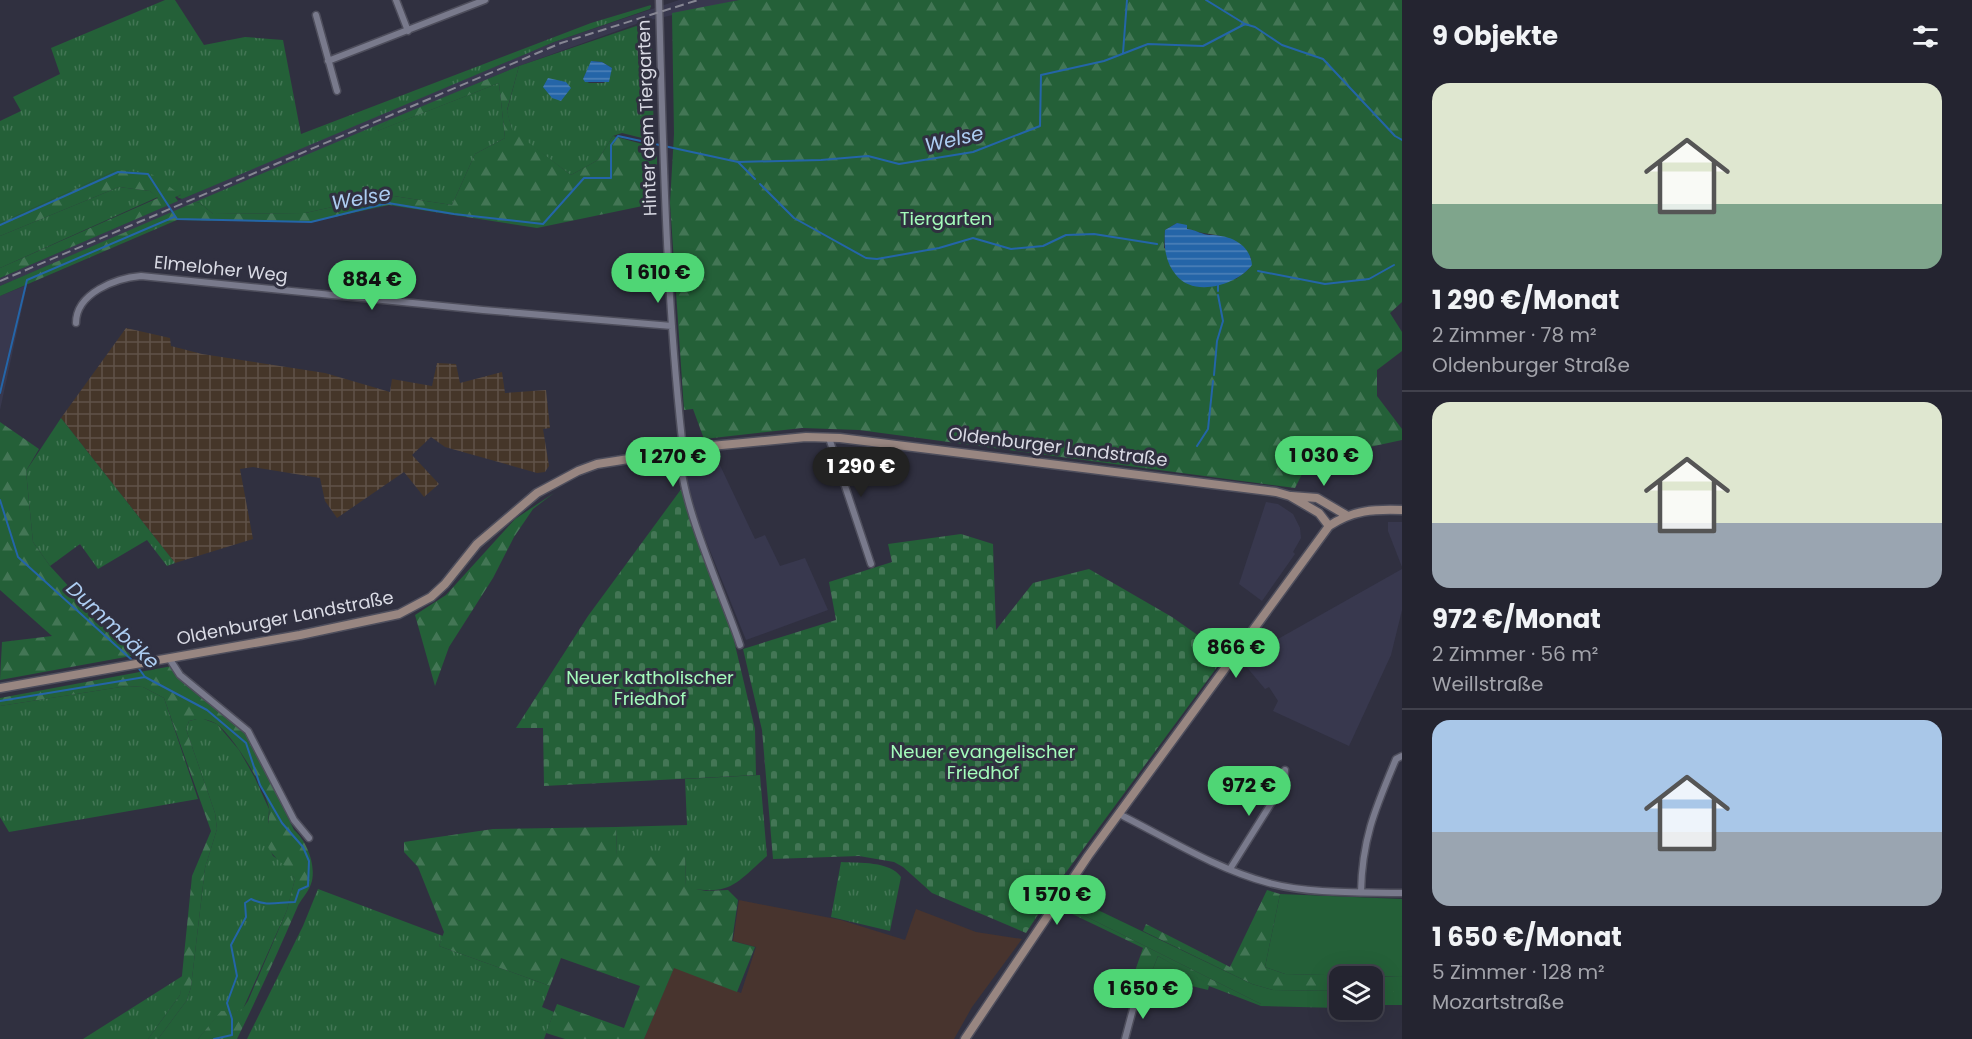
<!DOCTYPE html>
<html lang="de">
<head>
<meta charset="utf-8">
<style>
  :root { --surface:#242430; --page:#30303c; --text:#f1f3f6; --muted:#a3a4ab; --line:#41414c; --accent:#4fd675 }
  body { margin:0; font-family:Poppins,sans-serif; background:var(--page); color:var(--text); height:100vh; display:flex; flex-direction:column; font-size:22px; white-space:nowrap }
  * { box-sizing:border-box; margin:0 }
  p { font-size:20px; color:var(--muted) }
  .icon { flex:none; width:33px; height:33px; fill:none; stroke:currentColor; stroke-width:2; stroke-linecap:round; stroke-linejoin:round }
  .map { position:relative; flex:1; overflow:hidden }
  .sheet { display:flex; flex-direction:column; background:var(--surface); width:570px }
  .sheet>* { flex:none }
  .controls { position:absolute; left:1329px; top:966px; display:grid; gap:12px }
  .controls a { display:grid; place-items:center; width:54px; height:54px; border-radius:12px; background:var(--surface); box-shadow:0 6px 24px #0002,0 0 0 2px var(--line); font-size:30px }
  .price { position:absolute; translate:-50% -51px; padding:0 14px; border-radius:21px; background:var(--accent); color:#111; font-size:20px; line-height:39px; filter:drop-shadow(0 2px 3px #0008) }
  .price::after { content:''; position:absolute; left:50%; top:36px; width:18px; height:14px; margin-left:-9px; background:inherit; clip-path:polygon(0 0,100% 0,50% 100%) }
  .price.active { background:#222; color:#fff }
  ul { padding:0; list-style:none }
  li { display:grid; align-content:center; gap:12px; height:318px; padding:0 30px }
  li+li { border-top:2px solid var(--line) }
  li span { display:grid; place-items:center; height:186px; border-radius:18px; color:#555 }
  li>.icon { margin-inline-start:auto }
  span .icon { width:108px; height:108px; fill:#fffc; stroke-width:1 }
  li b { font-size:26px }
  h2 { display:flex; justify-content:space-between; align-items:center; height:72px; padding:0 30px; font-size:26px }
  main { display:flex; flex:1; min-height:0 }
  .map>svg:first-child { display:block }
</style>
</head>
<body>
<main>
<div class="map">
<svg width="1402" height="1039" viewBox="0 0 1402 1039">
  <defs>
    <pattern id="industrial-grid" width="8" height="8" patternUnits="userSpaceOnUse" patternTransform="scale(1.5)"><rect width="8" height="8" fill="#453629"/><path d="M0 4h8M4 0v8" fill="none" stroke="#5f5248"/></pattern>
    <pattern id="grass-tufts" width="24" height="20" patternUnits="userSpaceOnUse" patternTransform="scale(1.5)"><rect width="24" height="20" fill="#246038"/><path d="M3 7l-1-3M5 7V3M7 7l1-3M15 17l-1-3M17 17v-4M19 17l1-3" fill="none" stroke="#437655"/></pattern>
    <pattern id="forest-firs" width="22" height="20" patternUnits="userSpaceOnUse" patternTransform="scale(1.5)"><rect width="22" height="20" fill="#246038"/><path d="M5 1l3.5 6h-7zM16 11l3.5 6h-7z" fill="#437655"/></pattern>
    <pattern id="cemetery-stones" width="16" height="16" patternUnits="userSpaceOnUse" patternTransform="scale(1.5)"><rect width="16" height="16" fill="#246038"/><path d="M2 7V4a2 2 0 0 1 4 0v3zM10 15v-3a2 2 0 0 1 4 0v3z" fill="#437655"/></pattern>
    <pattern id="water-rules" width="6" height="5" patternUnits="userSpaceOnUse" patternTransform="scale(1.5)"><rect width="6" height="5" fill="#2465a8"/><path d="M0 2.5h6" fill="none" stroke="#4e82b8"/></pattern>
  </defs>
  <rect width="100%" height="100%" fill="#303040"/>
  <!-- built -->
  <path fill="#38384e" d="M 679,0 L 739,0 L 642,22 L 519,66 L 0,286 L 0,278 L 311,143 L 554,42 Z
    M 27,285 L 0,410 L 0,296 Z
    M 717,459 L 755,539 L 765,535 L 780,566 L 805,558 L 828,610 L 746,640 L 690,501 L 683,462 Z
    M 1266,502 L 1278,504 L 1293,514 L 1300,528 L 1301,538 L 1293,552 L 1295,554 L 1262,601 L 1239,584 Z
    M 1388,522 L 1402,522 L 1402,567 L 1388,531 Z
    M 1402,569 L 1402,610 L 1391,655 L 1349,746 L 1273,711 L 1278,701 L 1269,687 L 1265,689 L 1245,665 L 1255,652 Z"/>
  <!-- industrial -->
  <path fill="url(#industrial-grid)" d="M 126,328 L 170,338 L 171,346 L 202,354 L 325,373 L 390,392 L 392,379 L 432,386 L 437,363 L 456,364 L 460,383 L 502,372 L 505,393 L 546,390 L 550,428 L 543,429 L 549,466 L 545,472 L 537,473 L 445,447 L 431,437 L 412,455 L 439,484 L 424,497 L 404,472 L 337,518 L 325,501 L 320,478 L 253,467 L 240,469 L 253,539 L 175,563 L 61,418 Z"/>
  <!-- medical -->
  <path fill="#48342e" d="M 739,900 L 841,920 L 905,940 L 916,909 L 976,932 L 1022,939 L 972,1007 L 954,1039 L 644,1039 L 674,967 L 741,993 L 756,947 L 733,941 Z"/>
  <!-- grass -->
  <path fill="url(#grass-tufts)" fill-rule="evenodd" d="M 165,0 L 175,0 L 204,45 L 245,37 L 283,40 L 301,134 L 591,23 L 651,5 L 650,9 L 554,42 L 182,199 L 177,197 L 181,195 L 117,170 L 0,223 L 0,121 L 21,111 L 13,97 L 60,74 L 51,48 Z
    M 651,21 L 654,141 L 622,133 L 613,136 L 598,160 L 571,175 L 512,131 L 507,111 L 519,66 ZM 592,61 L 602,62 L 612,68 L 604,83 L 589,83 L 583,79 Z
    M 499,83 L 505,138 L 475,154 L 452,205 L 387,195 L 305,213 L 213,214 L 200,203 L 195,202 L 389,120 L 377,131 Z
    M 119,187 L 150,191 L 158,197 L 0,268 L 0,236 Z
    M 61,418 L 175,563 L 167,566 L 147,540 L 98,569 L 80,544 L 50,566 L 33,542 L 26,471 Z
    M 127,686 L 143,687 L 164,698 L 198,799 L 9,832 L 0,817 L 0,706 Z
    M 201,718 L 217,724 L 239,750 L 255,778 L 269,809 L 267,843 L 273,856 L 287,865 L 295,879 L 287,910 L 242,1011 L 221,1012 L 198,1039 L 158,1039 L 187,1000 L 191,987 L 205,868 L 217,829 L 215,813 L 186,729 L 189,721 Z
    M 760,775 L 767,856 C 734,885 731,895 686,888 L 685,856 L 617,856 L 616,827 L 687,825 L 685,779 Z
    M 841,862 C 859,863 890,861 901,877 L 890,931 L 831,917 Z
    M 318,889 L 443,936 L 439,946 L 550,986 L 542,1007 L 554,1012 L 544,1039 L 247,1039 L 303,926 Z
    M 184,975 L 180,995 L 148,1039 L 83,1039 Z"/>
  <!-- forest -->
  <path fill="url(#forest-firs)" fill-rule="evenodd" d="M 739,0 L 1402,0 L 1402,302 L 1390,313 L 1402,332 L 1402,351 L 1377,370 L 1377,396 L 1402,429 L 1402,440 L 1319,458 L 1307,464 L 1295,488 L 859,430 L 802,428 L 704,439 L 693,409 L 684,410 L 670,203 L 674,134 L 672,13 ZM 1177,223 C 1206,242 1229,225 1251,258 L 1249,269 L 1236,279 L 1164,248 L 1165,230 Z
    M 519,66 L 507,110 L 512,130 L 571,175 L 598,160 L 613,136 L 657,148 L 657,203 L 537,228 L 389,205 L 311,222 L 177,220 L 0,296 L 0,286 L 195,202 L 200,203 L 213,214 L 305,213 L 387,195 L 452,205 L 475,154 L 505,138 L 499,83 L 375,132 L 389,120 Z
    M 117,170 L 150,173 L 181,195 L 175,197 L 178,201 L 0,278 L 0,268 L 158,198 L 150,191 L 119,187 L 0,236 L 0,223 Z
    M 0,422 L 39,449 L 26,471 L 33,542 L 50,566 L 106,627 L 142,654 L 0,680 L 2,642 L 52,636 L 0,590 Z
    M 554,493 L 533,509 L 514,537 L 493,578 L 449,647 L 435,686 L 415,615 L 446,595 L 515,519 Z
    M 172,666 L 180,679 L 250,738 L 294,830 C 307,841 317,867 311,884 C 308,893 300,900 297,908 C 278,952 258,996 237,1039 L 198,1039 L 221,1011 L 241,1011 L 248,1001 L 287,910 L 295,879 C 287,864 271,858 267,844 C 264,833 271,819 269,808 C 265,788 232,733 215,723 C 205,718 199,718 189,721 L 186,729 L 215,813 L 217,829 L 205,868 L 191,987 L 187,1000 L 158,1039 L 148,1039 L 180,995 L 192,876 L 211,831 L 164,698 L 143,687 L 127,686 L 0,706 L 0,698 Z
    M 616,827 L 617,856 L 685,856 L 686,887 L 706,891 L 728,890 L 738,900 L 732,941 L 755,947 L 737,992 L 674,968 L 644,1039 L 565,1039 L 546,1033 L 557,1004 L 624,1028 L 640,986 L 561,958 L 550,986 L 439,946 L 444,932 L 418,867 L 404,852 L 404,842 L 493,829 Z
    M 1267,890 L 1280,894 L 1265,967 L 1285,974 L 1370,976 L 1340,976 L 1339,991 L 1273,990 L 1252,984 L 1143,931 L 1146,924 L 1230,967 Z
    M 1069,908 L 1261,1004 L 1339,1004 L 1339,1008 L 1261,1006 L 1209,986 L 1158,956 L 1150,976 L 1135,971 L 1143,948 L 1066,911 Z
    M 1373,977 L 1402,977 L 1402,992 L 1373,992 Z"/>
  <!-- cemetery -->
  <path fill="url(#cemetery-stones)" d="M 682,488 L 726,607 L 755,729 L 756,775 L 544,786 L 543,728 L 516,728 L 588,616 Z
    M 961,534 L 993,544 L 996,630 L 1033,583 L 1089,569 L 1172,617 L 1226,655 L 1064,875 L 1026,933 L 932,893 L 903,867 L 894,862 L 859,856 L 773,859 L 762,730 L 743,649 L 836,620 L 829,582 L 892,562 L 888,544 Z"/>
  <!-- park -->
  <path fill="#246038" d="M 1280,894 L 1402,899 L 1402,977 L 1285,974 L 1265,967 Z
    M 1075,899 L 1252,984 L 1273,990 L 1339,991 L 1339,1004 L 1261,1004 L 1069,908 Z
    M 1158,956 L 1205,982 L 1209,986 L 1208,990 L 1150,976 Z
    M 1373,992 L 1402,992 L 1402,1005 L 1373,1005 Z"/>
  <!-- water -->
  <path fill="url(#water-rules)" d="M 591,61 L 602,62 L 612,68 L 609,82 L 585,82 L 583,79 Z
    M 548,78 L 566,82 L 571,88 L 561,101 L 552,98 L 543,87 Z
    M 1177,223 L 1187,225 L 1187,229 C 1196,230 1203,235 1210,235 C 1229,235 1250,243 1252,265 C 1237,285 1194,298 1176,275 C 1165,262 1164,247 1165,230 Z"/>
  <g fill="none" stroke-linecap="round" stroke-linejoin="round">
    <!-- stream -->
    <path stroke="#2465a8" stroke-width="2" d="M 1206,0 L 1245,24
      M 1123,53 L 1127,0
      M 738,162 L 755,179
      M 760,184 L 794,218 L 866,258 L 877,259 L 939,248 L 973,238 L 1011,249 L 1043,246 L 1066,235 L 1094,234 L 1157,244
      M 0,225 L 118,172 L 148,174 L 177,219 L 311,222 L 388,203 L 454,214 L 543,224 L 584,178 L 611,178 L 611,145 L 618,136 L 738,162 L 821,160 L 868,156 L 899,164 L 973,152 L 1040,126 L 1041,75 L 1104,61 L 1148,44 L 1203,46 L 1245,24 L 1255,27 L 1282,45 L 1323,59 L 1395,136 L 1402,140
      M 1258,271 L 1325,284 L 1369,279 L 1394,265
      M 1218,285 L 1218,291
      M 1214,375 L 1217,341 L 1223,321 L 1218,295
      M 0,393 L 27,280 L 174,217
      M 1197,446 L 1208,429 L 1213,381
      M 0,500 L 18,557 L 133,661
      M 137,666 L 145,677 L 207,710 L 246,743 L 260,785 L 282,823 L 303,847 L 309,861 L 308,886 L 299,890 L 295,902 C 278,902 267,907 251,899 L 245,903 L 246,917 L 231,945 L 237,976 L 227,1003 L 232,1019 L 232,1035 L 214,1039
      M 0,701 L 145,677"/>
    <defs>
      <path id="street" d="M 396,0 L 408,31
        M 659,0 C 663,147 666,294 682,440 C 670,482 725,598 740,645
        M 316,15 L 337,91
        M 328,61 L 485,0
        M 76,323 C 76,293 116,278 141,276 L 483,310 L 672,326
        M 829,438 L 871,564
        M 169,658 L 180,675 L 248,731 L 294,820 L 309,838
        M 1119,814 C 1167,838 1216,869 1269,883 C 1311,894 1359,892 1402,893
        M 1230,869 L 1284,783 L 1285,770
        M 1361,892 C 1362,838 1376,807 1396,759 L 1402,756
        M 1125,1039 L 1137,994"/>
      <path id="secondary" d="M 1291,496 L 1317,498 L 1346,515
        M 0,688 L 300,635 L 399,614 L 431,597 L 445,584 L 477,544 L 537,493 L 578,471 L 597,464 L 711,446 L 806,437 L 840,438 L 1276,492 L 1290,496 L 1319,513 L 1329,526
        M 965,1039 L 1088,856 L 1329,526 C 1353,510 1374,509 1402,510"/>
    </defs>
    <!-- street casing -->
    <use href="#street" stroke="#4e4e5c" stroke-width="9"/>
    <!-- secondary casing -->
    <use href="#secondary" stroke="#4e4e5c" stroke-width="11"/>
    <!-- street -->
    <use href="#street" stroke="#797a8c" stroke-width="6"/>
    <!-- secondary -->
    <use href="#secondary" stroke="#988681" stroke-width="8"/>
    <!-- rail -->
    <path stroke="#868693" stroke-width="2" stroke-dasharray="9 4.5" stroke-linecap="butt" d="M 0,281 L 561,43 L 698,0"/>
  </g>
  <g text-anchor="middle" stroke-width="6" stroke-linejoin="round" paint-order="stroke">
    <!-- street labels -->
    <g font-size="18" fill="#d9dae4" stroke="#303040">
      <text transform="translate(647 118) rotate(-92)" y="6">Hinter dem Tiergarten</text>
      <text transform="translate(221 269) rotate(6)" y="6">Elmeloher Weg</text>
      <text transform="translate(1058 447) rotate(7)" y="6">Oldenburger Landstraße</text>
      <text transform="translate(285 618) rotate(-11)" y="6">Oldenburger Landstraße</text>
    </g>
    <!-- park labels -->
    <g font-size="18" fill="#a4fcbb" stroke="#303040">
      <text x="946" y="225">Tiergarten</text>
      <text x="650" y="684">Neuer katholischer<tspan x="650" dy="21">Friedhof</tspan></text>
      <text x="983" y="758">Neuer evangelischer<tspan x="983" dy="21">Friedhof</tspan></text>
    </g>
    <!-- water labels -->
    <g font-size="20" font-style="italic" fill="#adcdf2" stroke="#303040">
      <text transform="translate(954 139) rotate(-13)" y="7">Welse</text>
      <text transform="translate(361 198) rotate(-10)" y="7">Welse</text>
      <text transform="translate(113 625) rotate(43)" y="7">Dummbäke</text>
    </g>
  </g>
</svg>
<div class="controls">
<a><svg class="icon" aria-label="layers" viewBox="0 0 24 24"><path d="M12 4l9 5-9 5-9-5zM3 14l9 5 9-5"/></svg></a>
</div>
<b class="price" style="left:658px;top:304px">1 610 €</b>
<b class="price" style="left:372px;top:311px">884 €</b>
<b class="price" style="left:1324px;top:487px">1 030 €</b>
<b class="price" style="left:673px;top:488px">1 270 €</b>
<b class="price active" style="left:861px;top:498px">1 290 €</b>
<b class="price" style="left:1236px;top:679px">866 €</b>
<b class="price" style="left:1249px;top:817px">972 €</b>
<b class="price" style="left:1057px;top:926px">1 570 €</b>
<b class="price" style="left:1143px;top:1020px">1 650 €</b>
</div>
<section class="sheet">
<h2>9 Objekte<svg class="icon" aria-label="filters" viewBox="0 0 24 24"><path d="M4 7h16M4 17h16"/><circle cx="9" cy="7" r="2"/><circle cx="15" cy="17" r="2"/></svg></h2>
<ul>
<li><span style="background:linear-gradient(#dfe7d0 65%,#7fa58c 0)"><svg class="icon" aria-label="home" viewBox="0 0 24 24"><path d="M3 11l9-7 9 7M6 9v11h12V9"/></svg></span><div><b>1 290 €/Monat</b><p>2 Zimmer · 78 m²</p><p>Oldenburger Straße</p></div></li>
<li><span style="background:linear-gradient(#dfe7d0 65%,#9aa5b1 0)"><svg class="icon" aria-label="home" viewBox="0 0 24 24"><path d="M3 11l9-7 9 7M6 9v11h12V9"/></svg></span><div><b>972 €/Monat</b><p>2 Zimmer · 56 m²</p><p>Weillstraße</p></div></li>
<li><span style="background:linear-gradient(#a9c7e8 60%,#9aa5b1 0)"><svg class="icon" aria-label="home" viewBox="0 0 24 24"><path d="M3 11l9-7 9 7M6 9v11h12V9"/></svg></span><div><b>1 650 €/Monat</b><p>5 Zimmer · 128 m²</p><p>Mozartstraße</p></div></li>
</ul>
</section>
</main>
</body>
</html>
